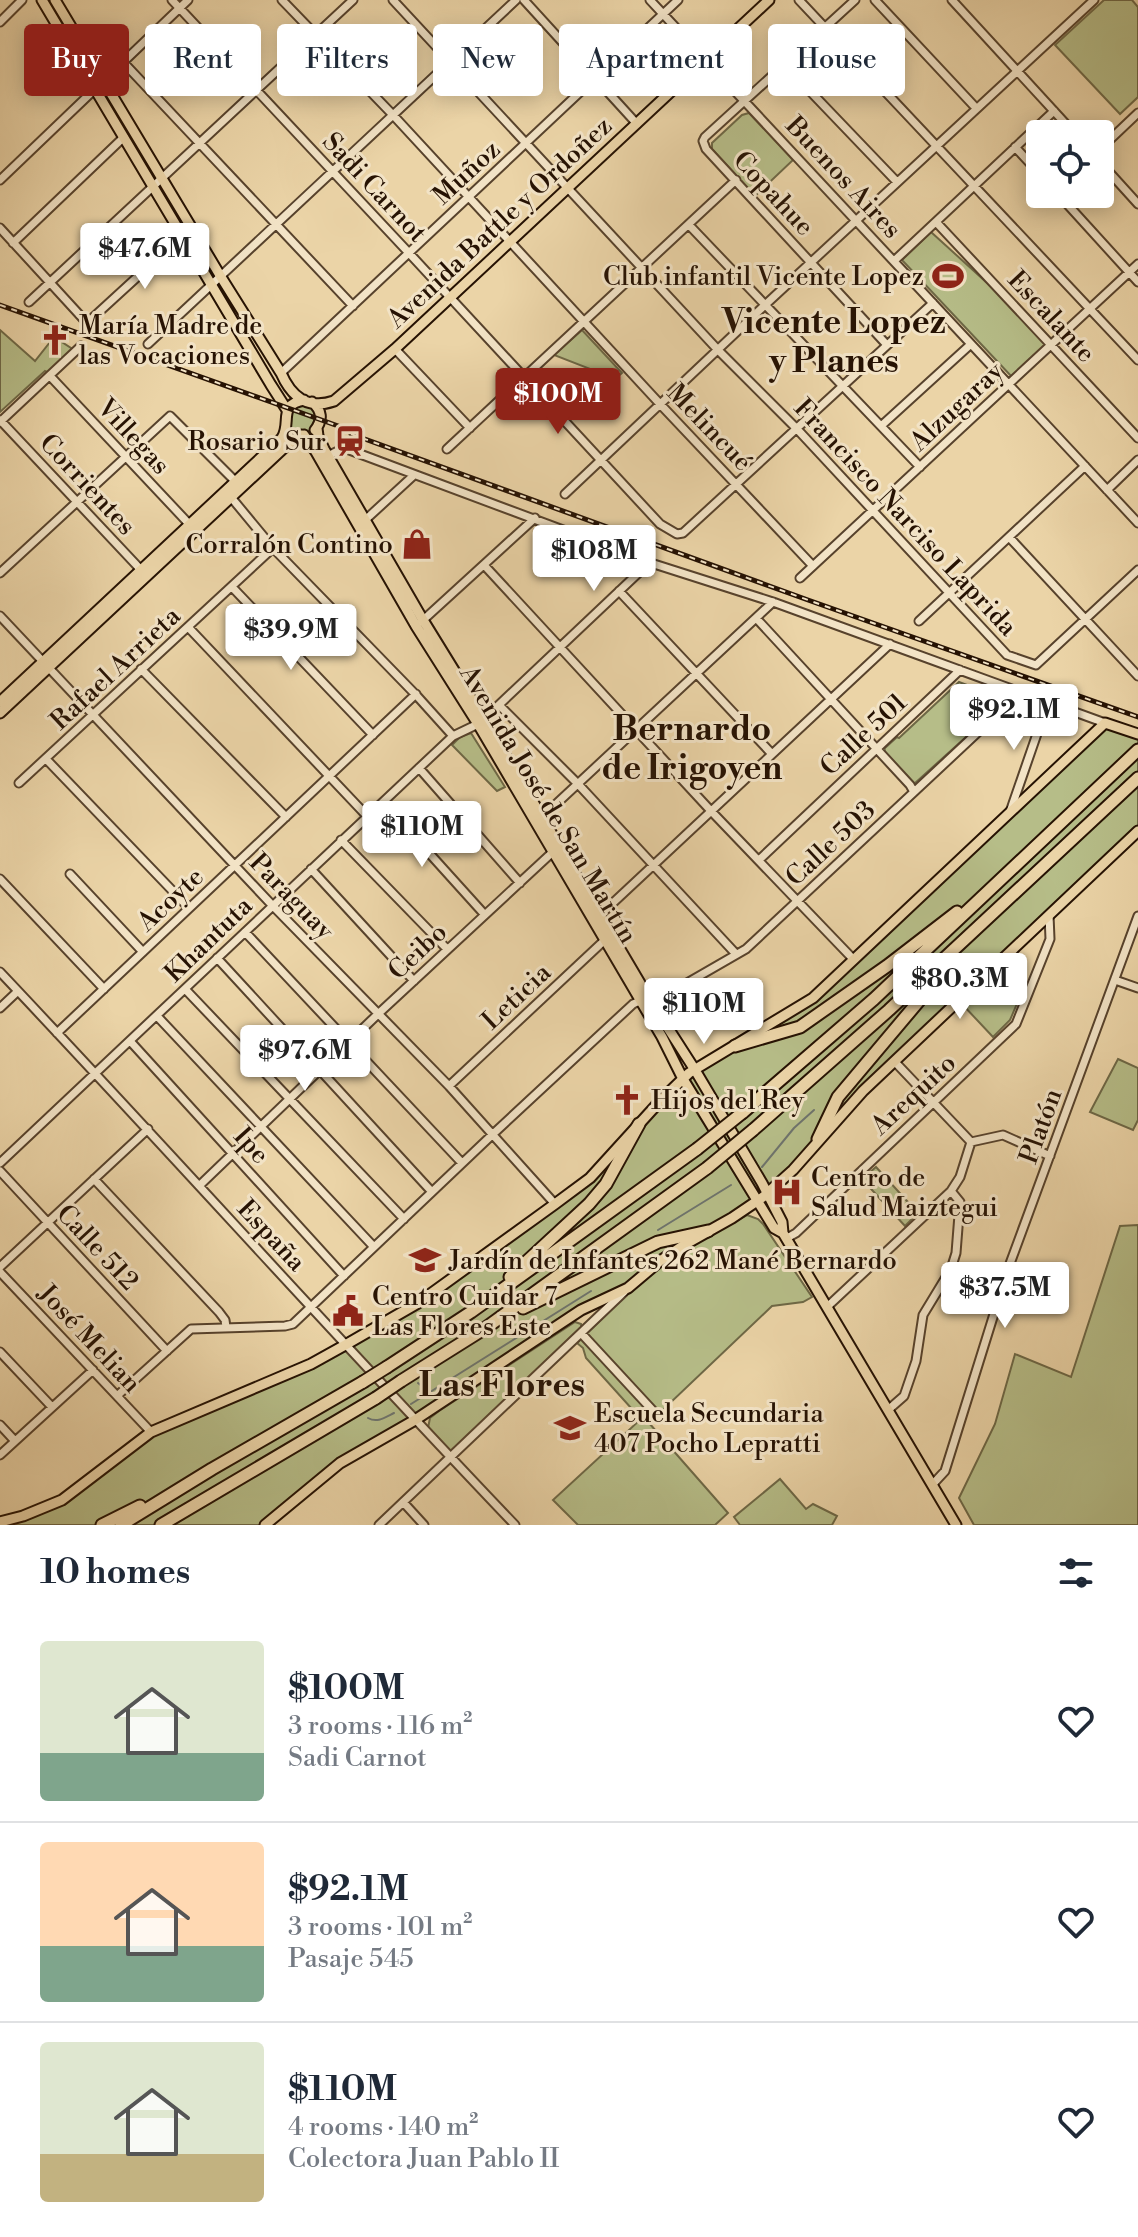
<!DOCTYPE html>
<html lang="en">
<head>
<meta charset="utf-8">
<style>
  :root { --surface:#fff; --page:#f6f6f7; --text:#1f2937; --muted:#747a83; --line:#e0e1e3; --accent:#8f2418 }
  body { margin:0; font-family:"Libre Bodoni",serif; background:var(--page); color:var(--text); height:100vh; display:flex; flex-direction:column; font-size:30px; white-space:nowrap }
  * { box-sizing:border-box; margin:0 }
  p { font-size:26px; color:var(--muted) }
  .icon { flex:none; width:44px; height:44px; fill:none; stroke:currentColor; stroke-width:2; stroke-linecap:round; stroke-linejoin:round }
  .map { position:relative; height:1525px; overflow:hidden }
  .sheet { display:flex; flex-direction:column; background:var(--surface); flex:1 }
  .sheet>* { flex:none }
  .banner { position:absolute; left:24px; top:24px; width:1090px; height:72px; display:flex; gap:16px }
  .controls { position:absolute; left:1026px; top:120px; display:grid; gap:16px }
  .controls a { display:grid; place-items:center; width:88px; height:88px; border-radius:8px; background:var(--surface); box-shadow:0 4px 20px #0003; font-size:40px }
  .price { position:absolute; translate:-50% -68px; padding:0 18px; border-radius:8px; background:#fff; color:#222; font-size:26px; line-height:52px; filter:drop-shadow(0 2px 4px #0008) }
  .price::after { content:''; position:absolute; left:50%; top:48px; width:24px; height:18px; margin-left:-12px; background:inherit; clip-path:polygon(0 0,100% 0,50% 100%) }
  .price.current { background:var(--accent); color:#fff }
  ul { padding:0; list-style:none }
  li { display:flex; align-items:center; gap:24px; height:200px; padding:0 40px }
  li+li { border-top:2px solid var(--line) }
  li span { display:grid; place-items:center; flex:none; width:224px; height:160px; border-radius:8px; color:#555 }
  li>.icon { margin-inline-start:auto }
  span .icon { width:96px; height:96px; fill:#fffc; stroke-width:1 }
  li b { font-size:34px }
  h2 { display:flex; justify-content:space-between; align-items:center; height:96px; padding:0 40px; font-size:34px }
  .chip { padding:0 28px; border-radius:8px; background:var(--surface); box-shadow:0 4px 20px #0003; font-size:28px; line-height:72px }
  .chip.current { background:var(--accent); color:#fff }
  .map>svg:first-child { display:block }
</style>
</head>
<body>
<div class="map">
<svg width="1138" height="1525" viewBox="0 0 1138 1525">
  <rect width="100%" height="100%" fill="#ebd4a7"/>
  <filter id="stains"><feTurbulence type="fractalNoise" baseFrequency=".0025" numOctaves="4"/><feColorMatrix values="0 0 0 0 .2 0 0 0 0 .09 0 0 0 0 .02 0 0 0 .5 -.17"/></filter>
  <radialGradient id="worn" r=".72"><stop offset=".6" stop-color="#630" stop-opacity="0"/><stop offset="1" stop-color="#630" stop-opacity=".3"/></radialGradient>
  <!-- green -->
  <path fill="#b6bd88" stroke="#6e6846" stroke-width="2" d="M 1104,0 L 1132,0 L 1138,7 L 1138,97 L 1120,114 L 1055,45 Z
    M 749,113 L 793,160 L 755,196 L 712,149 L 712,143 L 742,115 Z
    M 931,232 L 997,292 L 1047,345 L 1012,377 L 902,260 Z
    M 0,330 L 35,361 L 54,337 L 74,350 L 49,373 L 45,371 L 0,412 Z
    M 582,330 L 622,373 L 614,380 L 611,377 L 554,355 Z
    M 292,403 L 316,405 L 317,428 C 308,436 299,437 289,428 Z
    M 959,682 L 1007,700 L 914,784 L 884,752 L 885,748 L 897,737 L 899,738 Z
    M 1105,723 L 1138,734 L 1138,831 L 954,1004 L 763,1197 L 628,1288 L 581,1310 L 340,1463 L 265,1525 L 0,1525 L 42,1509 L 151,1432 L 311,1364 L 418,1303 L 590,1178 L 683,1079 L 813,998 Z
    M 471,733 L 505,787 L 497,791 L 452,745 L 460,737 Z
    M 995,972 L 1022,992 L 1010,1020 L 993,1037 L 962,1004 Z
    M 1118,1059 L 1138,1068 L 1138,1120 L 1133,1130 L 1090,1112 Z
    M 876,1167 L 918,1213 L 905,1226 L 862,1179 Z
    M 747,1215 L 758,1219 L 763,1224 L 812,1297 L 803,1302 L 772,1306 L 649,1423 L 728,1513 L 715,1525 L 578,1525 L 553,1500 L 641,1419 L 586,1358 L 583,1348 L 577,1343 L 637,1284 L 671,1257 Z
    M 1138,1225 L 1138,1525 L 974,1525 L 959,1498 L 995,1424 L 1015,1354 L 1071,1377 L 1120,1226 Z
    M 575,1322 L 581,1324 L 581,1329 L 454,1450 L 448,1450 L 428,1428 L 430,1418 L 439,1411 Z
    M 780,1479 L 806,1509 L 813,1504 L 837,1516 L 832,1525 L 740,1525 L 734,1517 Z"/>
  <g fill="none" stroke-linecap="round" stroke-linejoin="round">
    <!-- stream -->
    <path stroke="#6e746d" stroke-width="2" d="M 762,1167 L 794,1128 L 814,1110
      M 658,1230 L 731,1185
      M 418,1383 L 428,1391
      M 411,1404 L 591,1291
      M 368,1418 C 377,1423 384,1418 394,1413"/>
    <defs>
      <path id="minor" d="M 172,0 L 409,253 L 660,524 L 677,534 L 683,533 L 933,303
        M 282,0 L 393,115 L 660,404 L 813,566
        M 393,0 L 718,350 L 797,429 L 1007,655 L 1036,665 L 1138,570
        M 524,0 L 637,124
        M 650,0 L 1138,523
        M 799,0 L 1138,360
        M 855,0 L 705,137 L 703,141 L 706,149 L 887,345
        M 875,0 L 976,108
        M 952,0 L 1075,134
        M 0,22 L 22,0
        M 123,62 L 353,306
        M 785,65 L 897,182
        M 1015,147 L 1040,174
        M 1100,149 L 1138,113
        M 1100,162 L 1138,204
        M 0,180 L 188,0
        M 1058,194 L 1138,282
        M 936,222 L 1138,438
        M 689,225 L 920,467
        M 0,228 L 87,323 L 182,236
        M 13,243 L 124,137
        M 894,261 L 1054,111
        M 29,302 L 353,0
        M 148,344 L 516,0
        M 395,349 L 470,428
        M 281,373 L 678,0
        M 50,376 L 190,525
        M 0,420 L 142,571
        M 0,422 L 81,346
        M 881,426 L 971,344
        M 447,449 L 736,180
        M 328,456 L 344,448 L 654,564 L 773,602 L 1105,723
        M 1107,490 L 1138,460
        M 565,494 L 765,305 L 1094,0
        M 230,496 L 273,548 L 417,696 L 453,736
        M 363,522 L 413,476
        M 1009,537 L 1138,676
        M 484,565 L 711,811 L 854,960
        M 0,573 L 170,416 L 237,483
        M 800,578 L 1138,264
        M 232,587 L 373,735
        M 619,591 L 772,754
        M 0,616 L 272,905 L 449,1086 L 555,1204
        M 756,618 L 910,785 L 914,792
        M 919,621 L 1085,466
        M 421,622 L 535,518
        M 188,627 L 367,816
        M 141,669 L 286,817
        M 499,705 L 578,784 L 736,954
        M 46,759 L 189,908
        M 419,768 L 520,883
        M 19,783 L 273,548
        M 383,802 L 485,915
        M 1010,812 L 1048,702
        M 540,819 L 773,602
        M 341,840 L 447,949
        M 759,860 L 960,670
        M 311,869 L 414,981
        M 70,874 L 143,952
        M 0,879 L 104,989
        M 600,915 L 890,644
        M 245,932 L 462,1163
        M 217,958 L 432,1192
        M 0,972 C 173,1155 341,1343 515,1525
        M 1115,980 L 1138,988
        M 185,989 L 404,1219
        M 0,1008 L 18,991
        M 157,1016 L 374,1247
        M 57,1033 L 416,694
        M 130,1041 L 344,1276
        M 895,1062 L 971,1142
        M 449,1086 L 608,937
        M 971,1142 L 1003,1135 L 1050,1156
        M 0,1163 L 453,736 L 478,724 L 484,719 L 650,562
        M 0,1171 L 167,1351
        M 94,1179 L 219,1312 L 225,1320 L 226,1327
        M 200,1185 L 378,1014 L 556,849
        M 787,1238 L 796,1233 L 1016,1024 L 1050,939 L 1049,915
        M 0,1267 L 148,1129
        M 0,1272 L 151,1432
        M 827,1307 L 951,1191 L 960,1177 L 971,1142
        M 581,1333 L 655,1413
        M 0,1352 L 52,1407
        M 118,1395 L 191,1329 L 285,1326 L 293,1324 L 493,1134 L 633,1004 C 643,998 651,1002 661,998 L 746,949 L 1021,692
        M 888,1410 L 904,1396 L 916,1361 L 923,1315 L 951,1269 L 956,1253 L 960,1202 L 951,1191
        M 0,1425 L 15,1441
        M 0,1455 L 93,1370
        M 932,1485 L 945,1471 L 1008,1269 L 1138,916
        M 403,1502 L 424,1525
        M 379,1525 L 624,1292"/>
      <path id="major" d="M 42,0 L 271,385 L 287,410
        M 55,0 L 221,277 L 281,373 C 291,396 307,410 334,401 L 395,349 L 769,0
        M 312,402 C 322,410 323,420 315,430
        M 317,428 L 318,436 L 324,449 L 423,620 L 484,719 L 650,1000 L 695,1070 L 762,1183 L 782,1222 L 783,1233 L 956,1525
        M 304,435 L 316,452 L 416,626 L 478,724 L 662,1037 L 683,1079 L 774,1228 L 783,1233
        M 0,702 L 282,438 C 292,422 277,405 304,400
        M 0,713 L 287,445 L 301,435
        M 0,1522 L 23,1516 L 62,1500 L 151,1432 L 311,1364 L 347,1344 L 418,1303 L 555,1204 L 590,1178 L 661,1100 L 689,1073 L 813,998 L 1105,723 L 1138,734
        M 265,1525 L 340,1463 L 415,1420 L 581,1310 L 628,1288 L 660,1261 L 684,1245 L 732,1218 L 763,1197 L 793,1170 L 863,1091 L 1138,831"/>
      <path id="highway" d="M 735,1046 L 800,1027 L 887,966 L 957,912
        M 742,1113 L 874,999 L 1138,750
        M 753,1130 L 889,1010 L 1138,778
        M 818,1139 L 838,1097 L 955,958
        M 510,1277 L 589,1204 L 606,1184 L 639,1124
        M 523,1308 L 658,1242 L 708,1231
        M 387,1367 L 471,1312 L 697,1149
        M 401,1381 L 487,1327 L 707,1168
        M 102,1525 L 140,1506
        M 121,1525 L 212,1469 L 363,1382
        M 161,1525 L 376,1398"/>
    </defs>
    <!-- minor casing -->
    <use href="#minor" stroke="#57422c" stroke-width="11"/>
    <!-- major casing -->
    <use href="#major" stroke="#261203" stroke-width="13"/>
    <!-- highway casing -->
    <use href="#highway" stroke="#261203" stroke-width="15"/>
    <!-- minor -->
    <use href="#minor" stroke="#f2e3c6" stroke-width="7"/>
    <!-- major -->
    <use href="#major" stroke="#ebd4a7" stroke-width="9"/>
    <!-- highway -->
    <use href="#highway" stroke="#ebd4a7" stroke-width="11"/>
    <defs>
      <path id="rail" d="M 0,305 L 341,427
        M 351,434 L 808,600 L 1138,717"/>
    </defs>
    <!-- rail casing -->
    <use href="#rail" stroke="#261203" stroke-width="5"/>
    <!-- rail -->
    <use href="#rail" stroke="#f2e3c6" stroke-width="2" stroke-dasharray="6" stroke-linecap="butt"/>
    <defs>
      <path id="highway-bridge" d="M 697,1149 L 742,1113
        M 707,1168 L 753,1130
        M 363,1382 L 387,1367
        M 376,1398 L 401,1381"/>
    </defs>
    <!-- highway-bridge casing -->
    <use href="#highway-bridge" stroke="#261203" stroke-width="15" stroke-linecap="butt"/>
    <!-- highway-bridge -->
    <use href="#highway-bridge" stroke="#ebd4a7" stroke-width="11"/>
  </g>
  <!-- icons -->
  <defs>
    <symbol id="stadium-bare" viewBox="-9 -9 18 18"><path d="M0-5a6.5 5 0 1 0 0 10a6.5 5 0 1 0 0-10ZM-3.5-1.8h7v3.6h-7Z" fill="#8f2418" stroke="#f2e3c6" stroke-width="2.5" paint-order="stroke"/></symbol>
    <symbol id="church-bare" viewBox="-9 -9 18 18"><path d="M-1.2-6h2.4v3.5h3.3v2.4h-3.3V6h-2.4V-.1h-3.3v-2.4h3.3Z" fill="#8f2418" stroke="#f2e3c6" stroke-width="2.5" paint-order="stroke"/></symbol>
    <symbol id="station-bare" viewBox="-9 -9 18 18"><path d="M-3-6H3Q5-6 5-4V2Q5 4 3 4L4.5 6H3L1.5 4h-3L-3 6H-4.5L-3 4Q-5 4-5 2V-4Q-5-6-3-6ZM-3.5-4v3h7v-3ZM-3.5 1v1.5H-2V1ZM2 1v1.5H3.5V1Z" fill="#8f2418" stroke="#f2e3c6" stroke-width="2.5" paint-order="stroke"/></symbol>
    <symbol id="shop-bare" viewBox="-9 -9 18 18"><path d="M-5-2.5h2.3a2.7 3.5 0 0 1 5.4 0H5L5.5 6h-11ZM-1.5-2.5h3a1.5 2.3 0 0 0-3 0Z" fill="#8f2418" stroke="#f2e3c6" stroke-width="2.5" paint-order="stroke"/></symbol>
    <symbol id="hospital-bare" viewBox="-9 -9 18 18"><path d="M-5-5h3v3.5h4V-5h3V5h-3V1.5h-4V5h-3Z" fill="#8f2418" stroke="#f2e3c6" stroke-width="2.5" paint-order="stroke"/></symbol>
    <symbol id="school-bare" viewBox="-9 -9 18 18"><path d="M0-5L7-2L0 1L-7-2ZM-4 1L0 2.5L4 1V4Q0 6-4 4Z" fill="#8f2418" stroke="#f2e3c6" stroke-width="2.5" paint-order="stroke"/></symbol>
    <symbol id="civic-bare" viewBox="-9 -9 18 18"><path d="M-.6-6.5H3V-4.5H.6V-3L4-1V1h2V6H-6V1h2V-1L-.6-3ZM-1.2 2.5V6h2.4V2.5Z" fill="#8f2418" stroke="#f2e3c6" stroke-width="2.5" paint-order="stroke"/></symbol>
  </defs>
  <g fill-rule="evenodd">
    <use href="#stadium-bare" x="926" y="254" width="44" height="44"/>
    <use href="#church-bare" x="33" y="318" width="44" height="44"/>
    <use href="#station-bare" x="328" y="419" width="44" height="44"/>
    <use href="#shop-bare" x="395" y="522" width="44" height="44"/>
    <use href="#church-bare" x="605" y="1078" width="44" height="44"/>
    <use href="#hospital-bare" x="765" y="1170" width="44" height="44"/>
    <use href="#school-bare" x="403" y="1238" width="44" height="44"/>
    <use href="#civic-bare" x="326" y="1289" width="44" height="44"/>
    <use href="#school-bare" x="548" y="1406" width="44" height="44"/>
  </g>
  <g text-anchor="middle" stroke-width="6" stroke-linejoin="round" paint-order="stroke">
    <!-- street labels -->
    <g font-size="26" fill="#261203" stroke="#f2e3c6">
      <text transform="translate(466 172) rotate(-43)" y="9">Muñoz</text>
      <text transform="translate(844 177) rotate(47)" y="9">Buenos Aires</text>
      <text transform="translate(375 187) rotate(47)" y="9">Sadi Carnot</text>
      <text transform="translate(774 193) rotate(47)" y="9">Copahue</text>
      <text transform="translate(499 222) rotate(-43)" y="9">Avenida Battle y Ordoñez</text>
      <text transform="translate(1052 316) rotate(47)" y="9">Escalante</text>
      <text transform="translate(956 406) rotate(-43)" y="9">Alzugaray</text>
      <text transform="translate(710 427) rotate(46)" y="9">Melincué</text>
      <text transform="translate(134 436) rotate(47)" y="9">Villegas</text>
      <text transform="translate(88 484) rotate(47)" y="9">Corrientes</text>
      <text transform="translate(906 517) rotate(47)" y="9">Francisco Narciso Laprida</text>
      <text transform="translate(115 668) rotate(-43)" y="9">Rafael Arrieta</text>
      <text transform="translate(863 734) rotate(-43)" y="9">Calle 501</text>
      <text transform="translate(549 804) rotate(59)" y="9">Avenida José de San Martín</text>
      <text transform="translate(830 843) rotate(-43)" y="9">Calle 503</text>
      <text transform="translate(292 896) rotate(46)" y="9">Paraguay</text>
      <text transform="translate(170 899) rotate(-43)" y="9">Acoyte</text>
      <text transform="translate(208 939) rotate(-44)" y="9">Khantuta</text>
      <text transform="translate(417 951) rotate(-43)" y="9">Ceibo</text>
      <text transform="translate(516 996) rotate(-43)" y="9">Leticia</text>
      <text transform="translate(913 1094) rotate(-43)" y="9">Arequito</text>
      <text transform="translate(1040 1126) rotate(-70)" y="9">Platón</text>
      <text transform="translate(252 1145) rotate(48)" y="9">Ipe</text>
      <text transform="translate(272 1235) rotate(47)" y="9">España</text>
      <text transform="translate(98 1247) rotate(47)" y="9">Calle 512</text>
      <text transform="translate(90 1338) rotate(47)" y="9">José Melian</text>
    </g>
    <!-- poi labels -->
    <g font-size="26" fill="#261203" stroke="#f2e3c6" text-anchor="start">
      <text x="924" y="285" text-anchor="end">Club infantil Vicente Lopez</text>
      <text x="79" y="334">María Madre de<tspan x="79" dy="30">las Vocaciones</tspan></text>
      <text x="326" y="450" text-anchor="end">Rosario Sur</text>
      <text x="393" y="553" text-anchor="end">Corralón Contino</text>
      <text x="651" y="1109">Hijos del Rey</text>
      <text x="811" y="1186">Centro de<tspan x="811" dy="30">Salud Maiztegui</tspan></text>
      <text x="449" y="1269">Jardín de Infantes 262 Mané Bernardo</text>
      <text x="372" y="1305">Centro Cuidar 7<tspan x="372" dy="30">Las Flores Este</tspan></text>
      <text x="594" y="1422">Escuela Secundaria<tspan x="594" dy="30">407 Pocho Lepratti</tspan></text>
    </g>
    <!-- district labels -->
    <g font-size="34" font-weight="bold" fill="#261203" stroke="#f2e3c6">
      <text x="834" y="333">Vicente Lopez<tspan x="834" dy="39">y Planes</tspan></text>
      <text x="692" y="740">Bernardo<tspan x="692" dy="39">de Irigoyen</tspan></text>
      <text x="502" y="1396">Las Flores</text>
    </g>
  </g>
  <rect width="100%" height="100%" filter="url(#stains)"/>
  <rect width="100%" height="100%" fill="url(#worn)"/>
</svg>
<div class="controls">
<a><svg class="icon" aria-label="locate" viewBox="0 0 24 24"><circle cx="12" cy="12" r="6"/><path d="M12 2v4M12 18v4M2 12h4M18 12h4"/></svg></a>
</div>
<b class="price" style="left:145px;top:291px">$47.6M</b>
<b class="price current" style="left:558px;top:436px">$100M</b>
<b class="price" style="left:594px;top:593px">$108M</b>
<b class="price" style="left:291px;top:672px">$39.9M</b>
<b class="price" style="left:1014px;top:752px">$92.1M</b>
<b class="price" style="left:422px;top:869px">$110M</b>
<b class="price" style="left:960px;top:1021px">$80.3M</b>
<b class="price" style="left:704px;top:1046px">$110M</b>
<b class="price" style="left:305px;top:1093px">$97.6M</b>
<b class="price" style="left:1005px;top:1330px">$37.5M</b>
<div class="banner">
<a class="chip current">Buy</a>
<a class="chip">Rent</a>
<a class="chip">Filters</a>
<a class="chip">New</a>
<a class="chip">Apartment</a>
<a class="chip">House</a>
</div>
</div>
<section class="sheet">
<h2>10 homes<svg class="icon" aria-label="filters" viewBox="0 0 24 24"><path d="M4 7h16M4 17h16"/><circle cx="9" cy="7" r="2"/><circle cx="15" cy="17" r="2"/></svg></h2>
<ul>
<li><span style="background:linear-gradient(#dfe7d0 70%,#7fa58c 0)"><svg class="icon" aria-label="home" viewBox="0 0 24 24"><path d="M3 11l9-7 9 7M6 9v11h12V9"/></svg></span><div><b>$100M</b><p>3 rooms · 116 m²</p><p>Sadi Carnot</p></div><svg class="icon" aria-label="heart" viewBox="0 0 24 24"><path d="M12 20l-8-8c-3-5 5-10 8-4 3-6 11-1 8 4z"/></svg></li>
<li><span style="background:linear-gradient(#ffd9b3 65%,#7fa58c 0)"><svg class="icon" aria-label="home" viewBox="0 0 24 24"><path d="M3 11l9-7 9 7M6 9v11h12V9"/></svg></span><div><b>$92.1M</b><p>3 rooms · 101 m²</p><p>Pasaje 545</p></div><svg class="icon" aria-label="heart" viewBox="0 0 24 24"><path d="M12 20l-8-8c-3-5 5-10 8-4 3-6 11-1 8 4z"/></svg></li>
<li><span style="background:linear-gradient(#dfe7d0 70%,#c2b280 0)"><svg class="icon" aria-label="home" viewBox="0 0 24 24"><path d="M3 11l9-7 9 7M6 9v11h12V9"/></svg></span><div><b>$110M</b><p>4 rooms · 140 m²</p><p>Colectora Juan Pablo II</p></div><svg class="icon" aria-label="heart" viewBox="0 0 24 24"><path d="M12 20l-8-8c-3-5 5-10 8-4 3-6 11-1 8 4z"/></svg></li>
</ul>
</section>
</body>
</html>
